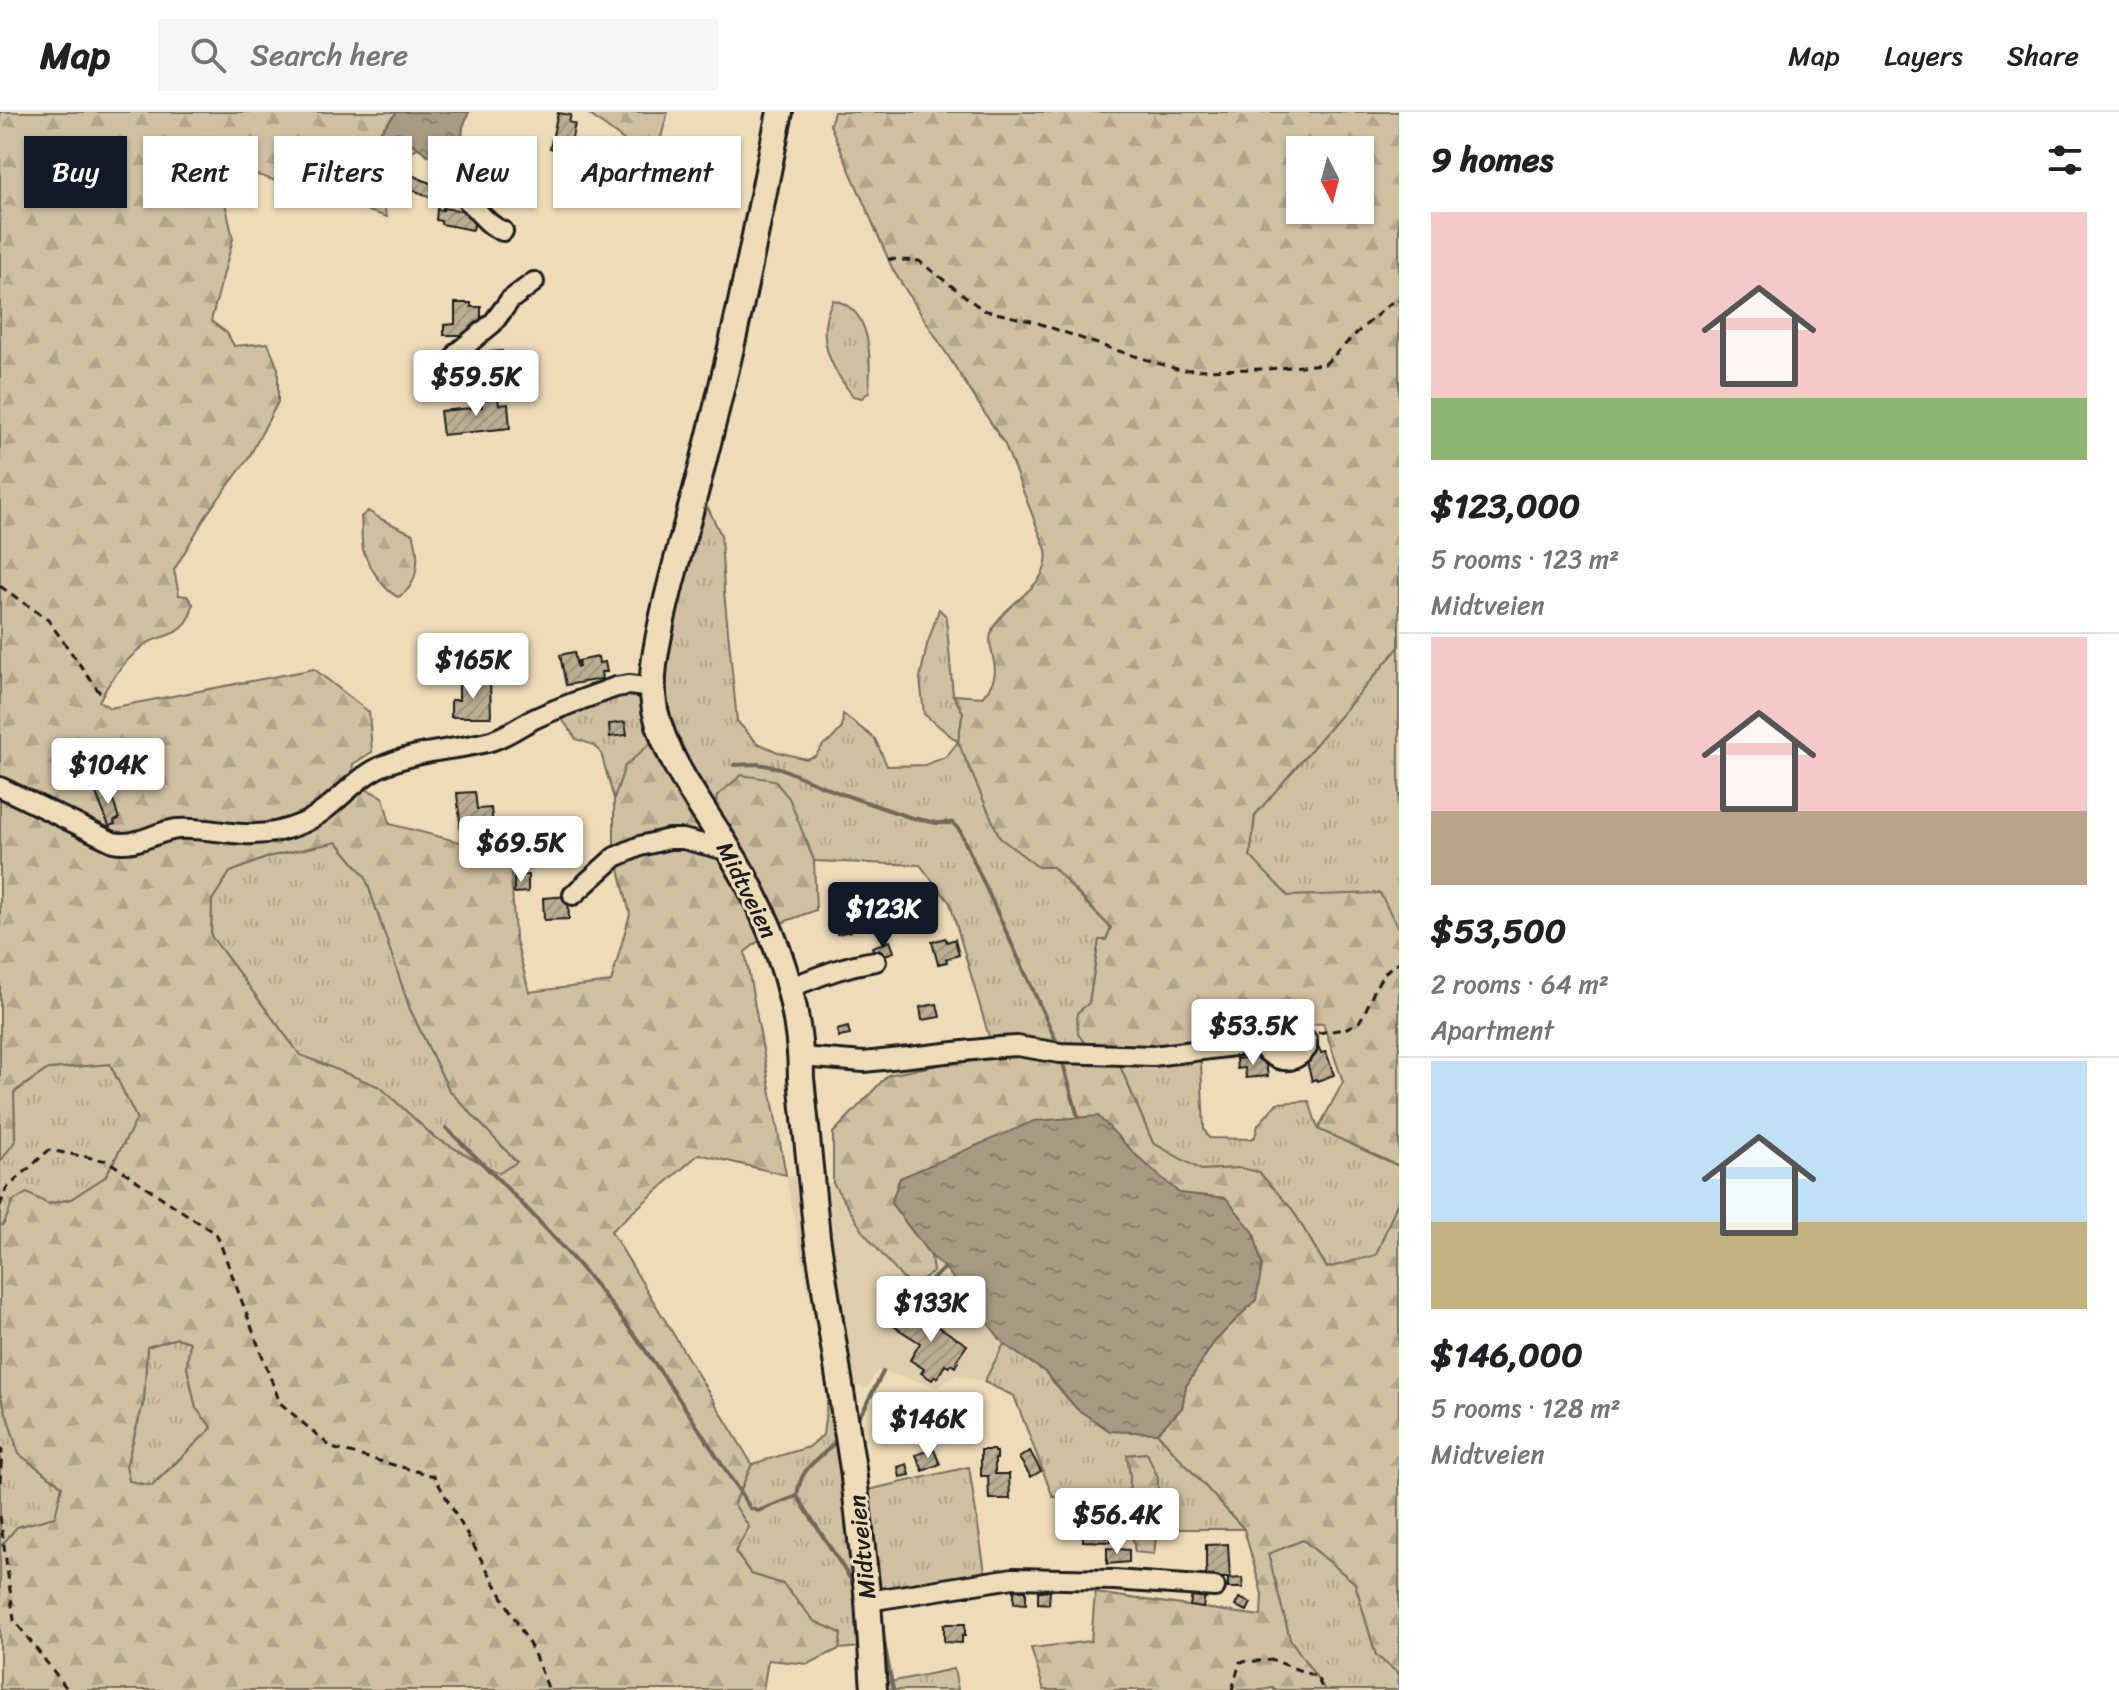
<!DOCTYPE html>
<html lang="en">
<head>
<meta charset="utf-8">
<style>
  :root { --surface:#fff; --page:#f6f6f6; --text:#202124; --muted:#757577; --line:#e0e0e0; --accent:#111827 }
  body { margin:0; font-family:Sriracha,sans-serif; background:var(--page); color:var(--text); height:100vh; display:flex; flex-direction:column; font-size:30px; white-space:nowrap }
  * { box-sizing:border-box; margin:0 }
  p { font-size:26px; color:var(--muted) }
  .icon { flex:none; width:44px; height:44px; fill:none; stroke:currentColor; stroke-width:2; stroke-linecap:round; stroke-linejoin:round }
  .map { position:relative; flex:1; overflow:hidden }
  .details { display:flex; flex-direction:column; background:var(--surface); width:720px }
  .details>* { flex:none }
  .top-card { position:absolute; left:24px; top:24px; width:760px; height:72px; display:flex; gap:16px }
  .needle { width:52px; rotate:174deg }
  .fabs { position:absolute; left:1286px; top:24px; display:grid; gap:16px }
  .fabs a { display:grid; place-items:center; width:88px; height:88px; border-radius:0px; background:var(--surface); box-shadow:0 2px 6px #0004; font-size:40px }
  .price { position:absolute; translate:-50% -68px; padding:0 18px; border-radius:8px; background:#fff; color:#222; font-size:26px; line-height:52px; filter:drop-shadow(0 2px 4px #0008) }
  .price::after { content:''; position:absolute; left:50%; top:48px; width:24px; height:18px; margin-left:-12px; background:inherit; clip-path:polygon(0 0,100% 0,50% 100%) }
  .price.current { background:var(--accent); color:#fff }
  ul { padding:0; list-style:none }
  li { display:grid; align-content:center; gap:16px; height:424px; padding:0 32px }
  li+li { border-top:2px solid var(--line) }
  li span { display:grid; place-items:center; height:248px; border-radius:0px; color:#555 }
  li>.icon { margin-inline-start:auto }
  span .icon { width:144px; height:144px; fill:#fffc; stroke-width:1 }
  li b { font-size:34px }
  h2 { display:flex; justify-content:space-between; align-items:center; height:96px; padding:0 32px; font-size:34px }
  .pill { padding:0 28px; border-radius:0px; background:var(--surface); box-shadow:0 2px 6px #0004; font-size:28px; line-height:72px }
  .pill.current { background:var(--accent); color:#fff }
  header { display:flex; align-items:center; gap:48px; box-sizing:border-box; height:112px; padding:0 40px; background:var(--surface); border-bottom:2px solid var(--line) }
  header strong { font-size:38px }
  nav { display:flex; gap:44px; margin-inline-start:auto; font-size:28px }
  .search { width:560px; height:72px; background:var(--page); display:flex; align-items:center; gap:20px; box-sizing:border-box; padding:0 28px; border-radius:0px; color:var(--muted); font-size:30px }
  main { display:flex; flex:1; min-height:0 }
  .map>svg:first-child { display:block }
</style>
</head>
<body>
<header>
<strong>Map</strong>
<div class="search"><svg class="icon" aria-label="search" viewBox="0 0 24 24"><circle cx="10" cy="10" r="6"/><path d="M15 15l6 6"/></svg>Search here</div>
<nav><a>Map</a><a>Layers</a><a>Share</a></nav>
</header>
<main>
<div class="map">
<svg width="1399" height="1578" viewBox="0 0 1399 1578">
  <defs>
    <pattern id="grass-tufts" width="24" height="20" patternUnits="userSpaceOnUse" patternTransform="scale(2)"><rect width="24" height="20" fill="#d0c0a2"/><path d="M3 7l-1-3M5 7V3M7 7l1-3M15 17l-1-3M17 17v-4M19 17l1-3" fill="none" stroke="#b2a48b"/></pattern>
    <pattern id="forest-firs" width="22" height="20" patternUnits="userSpaceOnUse" patternTransform="scale(2)"><rect width="22" height="20" fill="#d0c0a2"/><path d="M5 1l3.5 6h-7zM16 11l3.5 6h-7z" fill="#b2a48b"/></pattern>
    <pattern id="water-ripples" width="26" height="14" patternUnits="userSpaceOnUse" patternTransform="scale(2)"><rect width="26" height="14" fill="#a69a83"/><path d="M2 4q2-2 4 0t4 0M15 11q2-2 4 0t4 0" fill="none" stroke="#867d6a"/></pattern>
    <pattern id="building-hatch" width="6" height="6" patternUnits="userSpaceOnUse" patternTransform="scale(2)"><rect width="6" height="6" fill="#baad92"/><path d="M-1 1l2-2M0 6l6-6M5 7l2-2" fill="none" stroke="#9f947d"/></pattern>
  </defs>
  <rect width="100%" height="100%" fill="#eedcb9"/>
  <filter id="ink" filterUnits="userSpaceOnUse"><feTurbulence type="fractalNoise" baseFrequency=".0125" numOctaves="2"/><feDisplacementMap in="SourceGraphic" scale="16" xChannelSelector="R" yChannelSelector="G"/><feConvolveMatrix kernelMatrix="1 2 1 2 8 2 1 2 1" color-interpolation-filters="sRGB"/></filter>
  <g filter="url(#ink)">
    <!-- built -->
    <path fill="#decead" d="M 786,1063 L 833,1071 L 864,1121 L 932,1160 L 931,1144 L 945,1156 L 1004,1232 L 984,1270 L 956,1263 L 938,1275 L 878,1258 L 867,1276 L 852,1272 L 828,1283 Z"/>
    <!-- grass -->
    <path fill="url(#grass-tufts)" stroke="#766e5f" stroke-width="2" d="M 833,188 C 873,196 871,248 869,280 L 862,286 L 853,284 C 830,255 814,223 833,188 Z
      M 708,396 L 721,423 L 724,479 L 737,609 L 757,631 L 778,640 L 806,647 L 815,644 L 824,632 L 831,628 L 842,616 L 843,602 L 875,627 L 887,654 L 925,653 L 946,645 L 958,630 L 924,602 L 920,566 L 927,533 L 939,497 L 946,504 L 953,583 L 963,600 L 958,630 C 1007,693 1052,761 1111,816 L 1106,828 L 1099,829 L 1089,891 L 1086,933 L 994,942 L 950,791 L 920,753 L 814,749 L 806,727 L 714,704 L 625,654 L 614,687 L 601,641 L 594,633 L 576,627 L 562,607 L 566,590 L 605,572 L 645,564 L 662,465 Z
      M 1399,535 L 1399,818 L 1380,782 L 1288,784 L 1250,745 L 1255,703 Z
      M 337,730 L 365,764 L 410,897 L 449,978 L 518,1051 L 499,1061 L 434,1025 L 380,975 L 300,943 L 211,824 L 212,788 L 230,760 L 271,744 Z
      M 1200,930 L 1204,1017 L 1209,1026 L 1251,1027 L 1255,1025 L 1258,1013 L 1277,991 L 1309,989 L 1318,1017 L 1399,1054 L 1399,1087 L 1376,1144 L 1327,1156 L 1292,1097 L 1240,1056 L 1201,1058 L 1153,1031 L 1119,952 L 1118,941 Z
      M 110,952 L 137,1007 L 105,1065 L 71,1087 L 48,1092 L 13,1089 L 4,1113 L 0,1114 L 0,1050 L 15,1029 L 14,981 L 48,957 Z
      M 177,1226 L 190,1230 L 187,1255 L 196,1296 L 212,1316 L 151,1374 L 129,1369 L 126,1354 L 144,1288 L 147,1234 Z
      M 1004,1232 L 1045,1260 L 1077,1297 L 1110,1319 L 1157,1321 L 1244,1417 L 1157,1417 L 1158,1366 L 1146,1341 L 1127,1343 L 1130,1364 L 1129,1401 L 1119,1403 L 1114,1389 L 1108,1384 L 1053,1385 L 1014,1284 L 984,1270 Z
      M 0,1281 L 19,1342 L 62,1374 L 56,1405 L 18,1415 L 0,1435 Z
      M 828,1283 L 846,1383 L 969,1355 L 985,1460 L 860,1492 L 862,1535 L 839,1537 L 841,1521 L 814,1509 L 783,1472 L 751,1462 L 735,1439 L 749,1415 L 734,1393 L 752,1352 L 809,1335 L 823,1323 Z
      M 1303,1428 L 1355,1471 L 1376,1543 L 1399,1562 L 1399,1578 L 1325,1578 L 1290,1527 L 1268,1442 Z
      M 954,1557 L 958,1578 L 865,1578 L 865,1575 Z"/>
    <!-- forest -->
    <path fill="url(#forest-firs)" stroke="#766e5f" stroke-width="2" fill-rule="evenodd" d="M 0,0 L 397,0 L 380,20 L 380,24 L 382,26 L 409,29 L 418,36 C 368,58 370,53 387,105 L 258,63 L 241,65 L 231,76 L 225,90 L 233,127 L 211,209 L 227,221 L 234,234 L 268,231 L 278,257 L 278,290 L 248,347 L 207,402 L 174,458 L 179,483 L 187,484 L 193,492 C 186,532 163,516 138,538 C 122,552 109,570 99,589 L 110,596 L 314,557 L 369,600 L 372,640 L 353,652 L 350,670 L 383,685 L 390,712 L 475,734 L 558,711 L 571,748 L 511,762 L 515,824 L 529,880 L 611,870 L 630,802 L 614,737 L 614,687 L 625,654 L 652,630 L 678,679 L 714,703 L 717,684 L 741,663 L 774,668 L 789,686 L 814,749 L 816,798 L 781,811 L 745,840 L 786,1063 L 699,1042 L 611,1119 L 752,1352 L 734,1392 L 749,1415 L 735,1440 L 751,1462 L 783,1472 L 814,1509 L 841,1521 L 839,1537 L 808,1552 L 768,1548 L 763,1578 L 0,1578 L 0,1435 L 17,1415 L 55,1405 L 62,1374 L 19,1342 L 0,1281 L 0,1114 L 4,1112 L 13,1089 L 27,1081 L 48,1092 L 71,1087 L 105,1065 L 137,1007 L 110,952 L 48,957 L 14,980 L 15,1029 L 0,1050 ZM 337,730 L 365,764 L 410,897 L 449,978 L 517,1050 L 499,1061 L 434,1025 L 380,975 L 300,943 L 211,824 L 212,788 L 230,760 L 271,744 ZM 177,1226 L 190,1230 L 187,1255 L 196,1296 L 212,1316 L 152,1374 L 129,1369 L 126,1354 L 144,1288 L 147,1235 Z
      M 586,0 L 668,0 L 656,43 L 640,40 Z
      M 834,0 L 1399,0 L 1399,535 L 1255,703 L 1250,744 L 1288,784 L 1380,781 L 1399,818 L 1399,1054 L 1318,1017 L 1343,970 L 1323,911 L 1118,942 L 1119,952 L 1153,1031 L 1201,1058 L 1240,1056 L 1259,1060 L 1292,1097 L 1327,1156 L 1376,1143 L 1399,1087 L 1399,1562 L 1376,1543 L 1355,1471 L 1303,1428 L 1268,1442 L 1290,1527 L 1325,1578 L 1274,1578 L 1273,1576 L 1263,1578 L 1044,1578 L 1031,1536 L 1091,1529 L 1095,1481 L 1261,1504 L 1262,1482 L 1244,1417 L 1157,1321 L 1182,1296 L 1186,1274 L 1214,1230 L 1256,1187 L 1226,1086 L 1179,1082 L 1138,1045 L 940,1051 L 900,1066 L 891,1091 L 931,1144 L 933,1160 L 915,1172 L 902,1166 L 864,1121 L 833,1071 L 833,1021 L 888,963 L 994,942 L 1086,933 L 1078,922 L 1077,901 L 1089,891 L 1099,828 L 1106,828 L 1111,816 L 1053,755 L 1038,755 L 1000,726 L 958,630 L 963,600 L 953,583 L 982,585 C 1011,555 980,539 994,514 C 1009,487 1052,474 1046,438 L 1005,333 L 893,158 L 830,13 ZM 1300,38 L 1360,38 L 1360,98 L 1300,98 Z
      M 368,399 L 383,408 L 413,422 C 420,442 420,474 398,485 C 384,479 368,453 363,438 C 361,428 362,415 361,405 Z
      M 1147,1341 L 1158,1366 L 1157,1417 L 1154,1442 L 1135,1440 L 1129,1401 L 1130,1364 L 1127,1343 Z"/>
    <!-- water -->
    <path fill="url(#water-ripples)" stroke="#6f685a" stroke-width="2" d="M 397,0 L 469,0 L 463,15 L 461,48 L 453,52 L 429,44 L 409,29 L 381,26 L 380,20 Z
      M 1098,1004 L 1138,1045 L 1179,1081 L 1226,1086 L 1254,1121 L 1262,1154 L 1256,1188 L 1214,1230 L 1186,1274 L 1182,1296 L 1157,1321 L 1110,1319 L 1077,1297 L 1045,1260 L 1004,1232 L 945,1156 L 931,1144 L 891,1091 L 900,1066 L 1034,1009 Z"/>
    <g fill="none" stroke-linecap="round" stroke-linejoin="round">
      <!-- stream -->
      <path stroke="#6f685a" stroke-width="4" d="M 734,653 L 758,652 L 780,656 L 839,681 L 909,705 L 936,711 L 953,711 L 960,719 L 1059,935
        M 1062,948 L 1078,1005
        M 446,1016 C 504,1072 563,1131 613,1195 C 663,1259 706,1328 750,1396 L 758,1399 L 797,1384
        M 916,1181 L 945,1156
        M 857,1306 L 864,1297 L 883,1260
        M 836,1329 C 817,1351 801,1352 797,1384 L 855,1474 L 855,1479
        M 882,1519 L 893,1578"/>
    </g>
    <!-- building -->
    <path fill="url(#building-hatch)" stroke="#1c1c1c" stroke-width="2" d="M 558,1 L 571,3 L 569,10 L 575,12 L 569,40 L 550,36 Z
      M 483,30 L 497,30 L 498,53 L 484,53 Z
      M 407,61 L 446,78 L 441,90 L 402,73 Z
      M 443,96 L 476,101 L 473,118 L 441,112 L 441,109 L 436,108 L 437,97 L 443,98 Z
      M 455,191 L 471,191 L 471,195 L 481,195 L 481,217 L 474,223 L 444,223 L 444,213 L 455,212 Z
      M 502,239 L 503,253 L 490,254 L 489,240 Z
      M 445,241 L 446,280 L 428,281 L 425,242 Z
      M 498,286 L 499,293 L 508,292 L 510,316 L 443,323 L 440,299 L 482,295 L 482,288 Z
      M 574,540 L 577,555 L 579,555 L 578,549 L 598,545 L 599,551 L 605,550 L 607,560 L 601,560 L 602,567 L 566,573 L 560,543 Z
      M 490,570 L 491,605 L 451,605 L 451,588 L 459,588 L 459,571 Z
      M 625,610 L 627,623 L 610,625 L 609,612 Z
      M 109,676 L 119,707 L 114,709 L 115,712 L 109,714 L 96,681 Z
      M 475,680 L 477,697 L 491,696 L 493,714 L 461,720 L 457,681 Z
      M 514,763 L 528,763 L 528,780 L 514,781 Z
      M 896,776 L 902,797 L 885,803 L 885,802 L 876,804 L 871,784 Z
      M 568,784 L 569,807 L 544,808 L 543,786 Z
      M 848,806 L 851,819 L 837,822 L 835,808 Z
      M 945,826 L 947,830 L 955,827 L 959,843 L 946,847 L 947,850 L 938,852 L 932,830 Z
      M 890,829 L 894,840 L 876,846 L 872,835 Z
      M 937,892 L 940,905 L 922,908 L 920,895 Z
      M 848,915 L 850,923 L 839,925 L 837,918 Z
      M 1319,936 L 1321,941 L 1326,940 L 1334,963 L 1317,969 L 1316,967 L 1312,969 L 1307,950 L 1311,949 L 1308,939 Z
      M 1260,945 L 1260,946 L 1265,946 L 1268,964 L 1246,966 L 1245,956 L 1237,957 L 1236,947 Z
      M 908,1195 L 967,1233 L 956,1249 L 958,1250 L 955,1255 L 951,1252 L 949,1255 L 945,1253 L 937,1266 L 935,1264 L 932,1268 L 921,1261 L 924,1257 L 910,1248 L 920,1231 L 895,1215 Z
      M 904,1296 L 931,1309 L 925,1322 L 920,1320 L 916,1329 L 901,1322 L 905,1315 L 896,1310 Z
      M 933,1336 L 940,1352 L 923,1359 L 916,1343 Z
      M 981,1338 L 994,1338 L 994,1340 L 997,1340 L 997,1347 L 995,1347 L 995,1362 L 1009,1362 L 1010,1387 L 989,1387 L 988,1364 L 981,1364 Z
      M 1030,1339 L 1041,1359 L 1031,1365 L 1019,1346 Z
      M 907,1352 L 910,1363 L 900,1365 L 898,1355 Z
      M 1090,1405 L 1111,1405 L 1111,1430 L 1083,1429 L 1083,1418 L 1090,1418 Z
      M 1228,1432 L 1230,1466 L 1206,1466 L 1206,1433 Z
      M 1107,1436 L 1129,1438 L 1129,1450 L 1107,1452 Z
      M 1242,1466 L 1243,1476 L 1228,1476 L 1228,1467 Z
      M 1014,1478 L 1026,1478 L 1026,1492 L 1014,1491 Z
      M 1038,1479 L 1050,1479 L 1049,1492 L 1038,1491 Z
      M 1192,1482 L 1205,1483 L 1203,1496 L 1190,1494 Z
      M 1239,1486 L 1251,1491 L 1247,1499 L 1235,1494 Z
      M 944,1512 L 965,1512 L 965,1524 L 962,1524 L 962,1531 L 944,1530 Z"/>
    <g fill="none" stroke-linecap="round" stroke-linejoin="round">
      <defs>
        <path id="minor" d="M 449,71 C 467,83 485,114 503,119
          M 461,263 L 456,258 L 454,248 L 458,240 L 493,211 L 510,188 L 534,170
          M 0,675 L 113,730 C 137,735 154,720 177,717 C 200,715 222,721 244,722 C 263,723 285,719 303,711 C 335,697 354,664 387,652 C 419,639 454,638 487,630 C 505,626 520,613 536,606 C 562,594 589,585 616,575 L 629,573 L 653,576
          M 573,783 L 615,745 L 640,734 L 669,727 L 683,727 L 722,737 L 727,735
          M 789,876 C 817,865 846,853 876,849
          M 801,945 L 864,950 L 1000,935 L 1017,934 L 1060,941 L 1153,944 L 1258,931 L 1290,921 L 1302,923 L 1307,929 L 1307,936 C 1290,957 1273,948 1258,931
          M 868,1489 L 1013,1466 L 1114,1468 L 1215,1475"/>
        <path id="major" d="M 780,0 C 762,87 746,175 725,261 C 715,303 705,344 694,385 C 683,426 671,467 662,508 C 656,538 649,568 655,598 C 666,648 699,690 725,732 C 769,802 801,882 801,966 L 817,1125 L 853,1357 L 868,1489 L 874,1578"/>
      </defs>
      <!-- minor casing -->
      <use href="#minor" stroke="#1c1c1c" stroke-width="24"/>
      <!-- major casing -->
      <use href="#major" stroke="#1c1c1c" stroke-width="30"/>
      <!-- path -->
      <path stroke="#1c1c1c" stroke-width="3" stroke-dasharray="8 6" stroke-linecap="butt" d="M 888,147 L 919,149 L 983,198 L 1035,210 L 1106,235 L 1180,258 L 1268,257 L 1325,252 L 1360,218 L 1392,190 L 1399,189
        M 0,474 L 48,508 L 100,581
        M 1318,921 L 1345,917 L 1359,910 C 1373,889 1375,862 1399,850
        M 0,1094 L 6,1077 L 49,1038 L 108,1049 L 217,1123 L 280,1291 L 332,1336 L 434,1364 L 532,1537 L 549,1578
        M 0,1335 L 2,1339 L 0,1370
        M 0,1404 L 14,1508 L 68,1578
        M 1232,1578 L 1240,1550 L 1273,1548 L 1317,1565 L 1323,1578"/>
      <!-- minor -->
      <use href="#minor" stroke="#eedcb9" stroke-width="18"/>
      <!-- major -->
      <use href="#major" stroke="#eedcb9" stroke-width="24"/>
    </g>
  </g>
  <g text-anchor="middle" stroke-width="6" stroke-linejoin="round" paint-order="stroke">
    <!-- street labels -->
    <g font-size="24" fill="#1c1c1c" stroke="#eedcb9">
      <text transform="translate(747 778) rotate(63)" y="8">Midtveien</text>
      <text transform="translate(862 1435) rotate(-96)" y="8">Midtveien</text>
    </g>
  </g>
</svg>
<div class="fabs">
<a><svg class="needle" viewBox="-14 -14 28 28"><path d="M0-13l5 13h-10z" fill="#e53935"/><path d="M0 13l5-13h-10z" fill="#757577"/></svg></a>
</div>
<b class="price" style="left:476px;top:306px">$59.5K</b>
<b class="price" style="left:473px;top:589px">$165K</b>
<b class="price" style="left:108px;top:694px">$104K</b>
<b class="price" style="left:521px;top:772px">$69.5K</b>
<b class="price current" style="left:883px;top:838px">$123K</b>
<b class="price" style="left:1253px;top:955px">$53.5K</b>
<b class="price" style="left:931px;top:1232px">$133K</b>
<b class="price" style="left:928px;top:1348px">$146K</b>
<b class="price" style="left:1117px;top:1444px">$56.4K</b>
<div class="top-card">
<a class="pill current">Buy</a>
<a class="pill">Rent</a>
<a class="pill">Filters</a>
<a class="pill">New</a>
<a class="pill">Apartment</a>
</div>
</div>
<section class="details">
<h2>9 homes<svg class="icon" aria-label="filters" viewBox="0 0 24 24"><path d="M4 7h16M4 17h16"/><circle cx="9" cy="7" r="2"/><circle cx="15" cy="17" r="2"/></svg></h2>
<ul>
<li><span style="background:linear-gradient(#f6c9c9 75%,#8fb573 0)"><svg class="icon" aria-label="home" viewBox="0 0 24 24"><path d="M3 11l9-7 9 7M6 9v11h12V9"/></svg></span><div><b>$123,000</b><p>5 rooms · 123 m²</p><p>Midtveien</p></div></li>
<li><span style="background:linear-gradient(#f6c9c9 70%,#b9a48a 0)"><svg class="icon" aria-label="home" viewBox="0 0 24 24"><path d="M3 11l9-7 9 7M6 9v11h12V9"/></svg></span><div><b>$53,500</b><p>2 rooms · 64 m²</p><p>Apartment</p></div></li>
<li><span style="background:linear-gradient(#bfe0f5 65%,#c2b280 0)"><svg class="icon" aria-label="home" viewBox="0 0 24 24"><path d="M3 11l9-7 9 7M6 9v11h12V9"/></svg></span><div><b>$146,000</b><p>5 rooms · 128 m²</p><p>Midtveien</p></div></li>
</ul>
</section>
</main>
</body>
</html>
